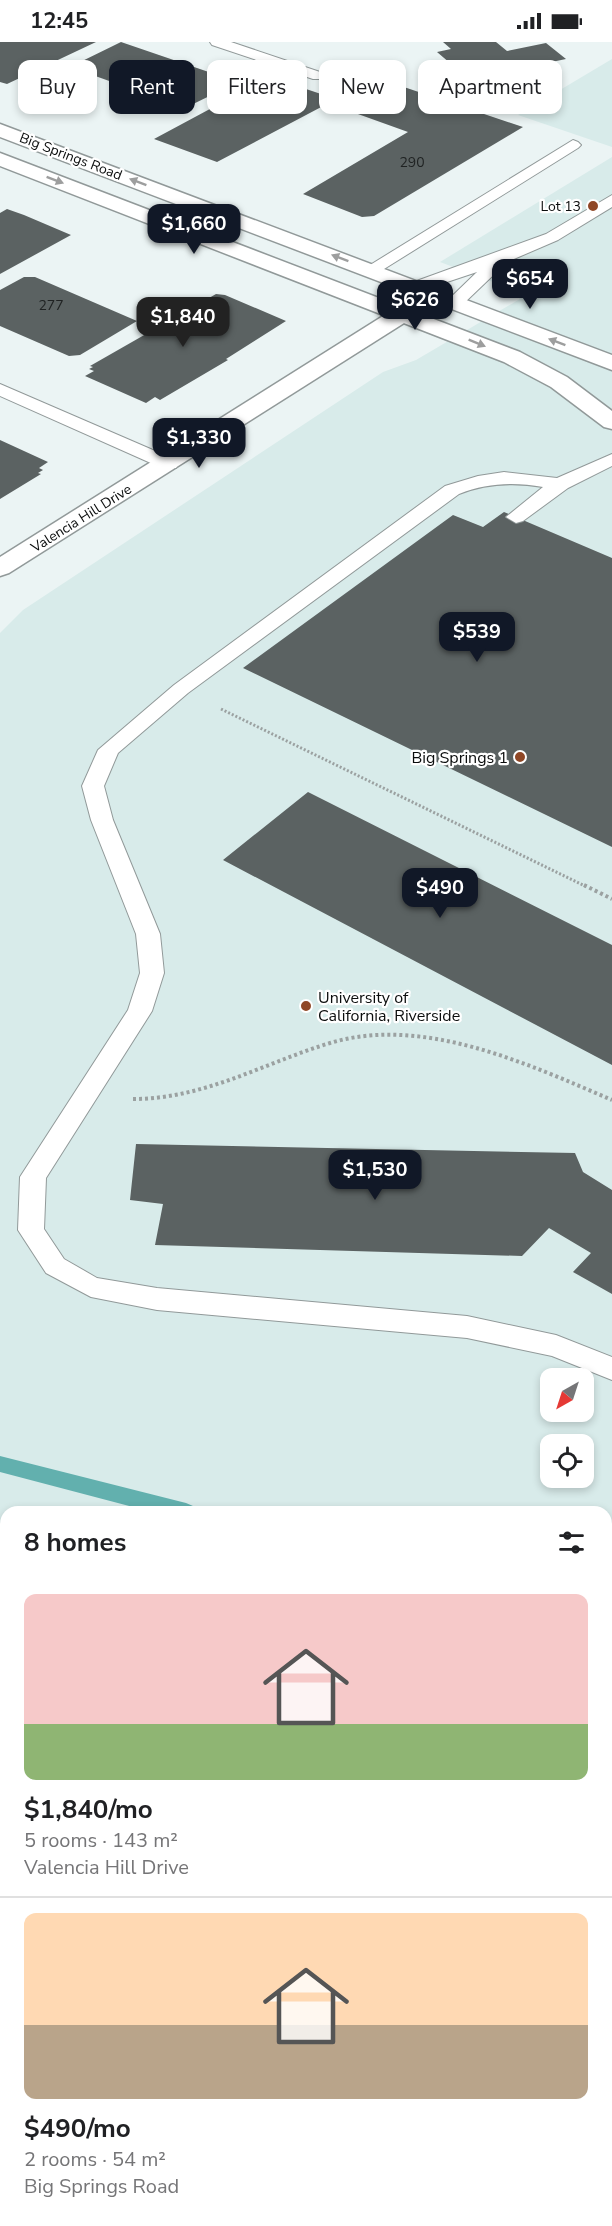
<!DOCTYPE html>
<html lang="en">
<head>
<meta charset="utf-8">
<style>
  :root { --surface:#fff; --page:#f6f6f6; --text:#202124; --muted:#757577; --line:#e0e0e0; --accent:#111827 }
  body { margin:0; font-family:"Nunito Sans",sans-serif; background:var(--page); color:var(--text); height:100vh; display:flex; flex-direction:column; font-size:22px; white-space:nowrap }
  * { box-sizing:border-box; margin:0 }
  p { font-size:20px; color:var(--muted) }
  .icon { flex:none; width:33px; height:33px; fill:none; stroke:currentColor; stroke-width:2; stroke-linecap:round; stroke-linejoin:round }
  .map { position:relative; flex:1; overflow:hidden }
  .panel { position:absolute; left:0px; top:1464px; width:612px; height:720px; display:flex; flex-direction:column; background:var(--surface); border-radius:18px 18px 0 0; box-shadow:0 3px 9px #0003 }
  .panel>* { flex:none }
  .hud { position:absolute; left:18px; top:18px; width:576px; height:54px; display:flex; gap:12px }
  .needle { width:39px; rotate:219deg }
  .buttons { position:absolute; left:540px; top:1326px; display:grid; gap:12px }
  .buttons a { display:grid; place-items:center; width:54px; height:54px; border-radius:12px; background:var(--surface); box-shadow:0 3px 9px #0003; font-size:30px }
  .price { position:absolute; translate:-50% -51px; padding:0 14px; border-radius:12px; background:var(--accent); color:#fff; font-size:20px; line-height:39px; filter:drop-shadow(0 2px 3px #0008) }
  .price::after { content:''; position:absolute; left:50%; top:36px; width:18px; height:14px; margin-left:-9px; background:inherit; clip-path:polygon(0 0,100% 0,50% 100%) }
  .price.current { background:#222; color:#fff }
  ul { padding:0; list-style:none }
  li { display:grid; align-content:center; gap:12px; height:318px; padding:0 24px }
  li+li { border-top:2px solid var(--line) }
  li span { display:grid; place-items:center; height:186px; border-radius:12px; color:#555 }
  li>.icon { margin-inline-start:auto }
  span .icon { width:108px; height:108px; fill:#fffc; stroke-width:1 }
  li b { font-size:26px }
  h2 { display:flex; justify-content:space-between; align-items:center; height:72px; padding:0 24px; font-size:26px }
  .pill { padding:0 21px; border-radius:12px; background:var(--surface); box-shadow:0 3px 9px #0003; font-size:21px; line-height:54px }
  .pill.current { background:var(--accent); color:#fff }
  .status { display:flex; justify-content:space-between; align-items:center; height:42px; padding:0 30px; background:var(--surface); direction:ltr }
  .status svg { height:16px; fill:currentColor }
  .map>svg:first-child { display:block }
</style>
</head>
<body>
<div class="status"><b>12:45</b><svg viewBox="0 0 49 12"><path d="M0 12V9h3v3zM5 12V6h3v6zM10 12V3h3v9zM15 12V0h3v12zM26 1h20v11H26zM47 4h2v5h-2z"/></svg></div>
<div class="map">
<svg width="612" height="2184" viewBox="0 0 612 2184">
  <rect width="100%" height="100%" fill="#ebf4f4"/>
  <!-- built -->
  <path fill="#d8ebea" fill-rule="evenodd" d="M 612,17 L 612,105 L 518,73 Z
    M 612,115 L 612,2184 L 0,2184 L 0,591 L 23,568 L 383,330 L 416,318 L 520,257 L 509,246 L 440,220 ZM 550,1336 L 584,1336 L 584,1370 L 550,1370 ZM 550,1402 L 584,1402 L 584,1436 L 550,1436 ZM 6,1470 L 606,1470 L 606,2178 L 6,2178 Z"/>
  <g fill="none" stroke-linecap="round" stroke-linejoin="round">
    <!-- stream -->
    <path fill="#62b0ae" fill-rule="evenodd" d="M 0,1414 L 186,1461 L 193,1464 L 196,1470 L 152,1470 L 0,1430 Z
      M 606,1586 L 612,1588 L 612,1607 L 606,1605 Z"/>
  </g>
  <!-- building -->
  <path fill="#5b6262" d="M 0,0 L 96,0 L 7,42 L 0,40 Z
    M 121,0 L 235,39 L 232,41 L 234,42 L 185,66 L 70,25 Z
    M 443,0 L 496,0 L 507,9 L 546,1 L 566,17 L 537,23 L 542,26 L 517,31 L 512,27 L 471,39 L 437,10 L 451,7 Z
    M 276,37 L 330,55 L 323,59 L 326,60 L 323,62 L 325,63 L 217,120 L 154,97 L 260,40 L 268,40 Z
    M 392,41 L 523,85 L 374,174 L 362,175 L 303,152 L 408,90 L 344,67 Z
    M 7,167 L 24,173 L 71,193 L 0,232 L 0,171 Z
    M 24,235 L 35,235 L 137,279 L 80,313 L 69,314 L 0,284 L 0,248 Z
    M 216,252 L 225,253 L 286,279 L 226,317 L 228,318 L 160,358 L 155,355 L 146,361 L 85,334 L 94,329 L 89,327 L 93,325 L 90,324 Z
    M 0,398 L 48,420 L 39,426 L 43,428 L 38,431 L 41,432 L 0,457 Z
    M 504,470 L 612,516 L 612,805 L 243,626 L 453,473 L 483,485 Z
    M 308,750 L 612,903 L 612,1023 L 223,818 Z
    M 136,1102 L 575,1111 L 583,1130 L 612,1148 L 612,1252 L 573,1230 L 591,1211 L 549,1186 L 522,1214 L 155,1203 L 163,1162 L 130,1158 Z
    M 0,1757 L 6,1757 L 6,1903 L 0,1902 Z
    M 606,1905 L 612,1909 L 612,2117 L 606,2113 Z
    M 0,2059 L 6,2064 L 6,2178 L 133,2178 L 140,2184 L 0,2184 Z"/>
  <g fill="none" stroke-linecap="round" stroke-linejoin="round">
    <defs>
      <path id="lane" d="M 210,0 L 231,0 L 323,31 L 325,34 L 323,37 L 313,37 L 212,3 Z
        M 573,98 L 578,100 L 581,103 L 578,106 L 376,232 L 370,233 L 362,228 Z
        M 612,153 L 612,165 L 558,198 L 507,220 L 461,264 L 449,264 L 446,260 L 477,230 L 417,250 L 409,245 L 411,241 L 546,192 Z
        M 0,342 L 176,418 L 178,422 L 176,426 L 162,426 L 0,354 Z
        M 612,412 L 612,424 L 568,446 L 523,479 L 516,481 L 506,475 L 543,445 C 514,440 487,441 459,452 L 188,651 L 118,711 L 104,744 L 113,778 L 160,892 L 164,931 L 152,969 L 46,1136 L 44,1187 L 64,1217 L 97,1236 L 157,1246 L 467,1274 L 556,1293 L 612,1315 L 612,1338 L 552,1314 L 467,1296 L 157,1268 L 91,1255 L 46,1231 L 18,1188 L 20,1135 L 128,968 L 140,931 L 136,892 L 91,778 L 82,744 L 98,708 L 174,643 L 445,444 L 478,434 L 504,430 L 557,436 Z"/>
      <path id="street" d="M 434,245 L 442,247 L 445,252 L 442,257 L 9,531 L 0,534 L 0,515 L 426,247 Z"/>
      <path id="secondary" d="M 0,82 L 612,313 L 612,328 L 0,95 Z
        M 0,111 L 520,310 L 567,335 L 612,369 L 612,387 L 604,385 L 551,345 L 504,320 L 0,124 Z"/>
    </defs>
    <!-- lane casing -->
    <use href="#lane" stroke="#919999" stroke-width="2"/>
    <!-- street casing -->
    <use href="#street" stroke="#919999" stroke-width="3"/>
    <!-- secondary casing -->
    <use href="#secondary" stroke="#919999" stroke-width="3"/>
    <!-- path-far1 -->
    <path stroke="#9ba1a1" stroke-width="3" stroke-dasharray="2 2" stroke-linecap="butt" d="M 221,667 L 587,845"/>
    <!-- path -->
    <path stroke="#9ba1a1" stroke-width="4" stroke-dasharray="3 3" stroke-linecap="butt" d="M 584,843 L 612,857
      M 133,1057 C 204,1057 264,1021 330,1001 C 423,973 528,1022 612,1058"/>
    <!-- lane -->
    <use href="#lane" fill="#fff" fill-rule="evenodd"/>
    <!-- street -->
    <use href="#street" fill="#fff" fill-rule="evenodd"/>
    <!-- secondary -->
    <use href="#secondary" fill="#fff" fill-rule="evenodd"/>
  </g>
  <!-- one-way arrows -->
  <defs><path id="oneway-solid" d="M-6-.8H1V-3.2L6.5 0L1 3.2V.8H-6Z" transform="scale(1.5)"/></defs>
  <g fill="#9d9e9e">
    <use href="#oneway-solid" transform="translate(55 138) rotate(21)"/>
    <use href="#oneway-solid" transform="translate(138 140) rotate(-159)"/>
    <use href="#oneway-solid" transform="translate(340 216) rotate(-159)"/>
    <use href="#oneway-solid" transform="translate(557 300) rotate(-159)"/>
    <use href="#oneway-solid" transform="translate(477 301) rotate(22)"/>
  </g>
  <!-- markers -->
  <g fill="#8f4726" stroke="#fff" stroke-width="2">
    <circle cx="593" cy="164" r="6"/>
    <circle cx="520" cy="715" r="6"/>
    <circle cx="306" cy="964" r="6"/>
  </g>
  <g text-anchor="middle" stroke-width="4.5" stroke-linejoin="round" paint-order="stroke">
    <!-- far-street labels -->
    <g font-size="14" fill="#0b0d0d" stroke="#fff">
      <text transform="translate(71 114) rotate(21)" y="5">Big Springs Road</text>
      <text transform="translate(81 476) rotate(-32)" y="5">Valencia Hill Drive</text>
    </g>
    <!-- number labels -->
    <g font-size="14" fill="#1f2222">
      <text x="412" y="125">290</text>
      <text x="51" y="268">277</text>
    </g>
    <!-- far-poi labels -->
    <g font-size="14" fill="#0b0d0d" stroke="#fff" text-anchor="end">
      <text x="581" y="169">Lot 13</text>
    </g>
    <!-- poi labels -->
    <g font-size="16" fill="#0b0d0d" stroke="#fff" text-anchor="end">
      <text x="508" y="721">Big Springs 1</text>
      <text x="318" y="961" text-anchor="start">University of<tspan x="318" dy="18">California, Riverside</tspan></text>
    </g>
  </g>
</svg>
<div class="buttons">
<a><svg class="needle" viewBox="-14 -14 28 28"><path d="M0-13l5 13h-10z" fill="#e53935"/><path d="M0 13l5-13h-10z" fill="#757577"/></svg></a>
<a><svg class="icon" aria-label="locate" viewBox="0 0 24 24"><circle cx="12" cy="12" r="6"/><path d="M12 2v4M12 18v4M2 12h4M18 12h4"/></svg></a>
</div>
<b class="price" style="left:194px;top:213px">$1,660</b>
<b class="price" style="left:530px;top:268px">$654</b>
<b class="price" style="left:415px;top:289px">$626</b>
<b class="price current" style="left:183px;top:306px">$1,840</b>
<b class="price" style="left:199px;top:427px">$1,330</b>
<b class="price" style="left:477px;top:621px">$539</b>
<b class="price" style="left:440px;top:877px">$490</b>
<b class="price" style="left:375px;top:1159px">$1,530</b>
<div class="hud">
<a class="pill">Buy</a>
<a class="pill current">Rent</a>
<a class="pill">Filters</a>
<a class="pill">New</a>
<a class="pill">Apartment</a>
</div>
<section class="panel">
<h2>8 homes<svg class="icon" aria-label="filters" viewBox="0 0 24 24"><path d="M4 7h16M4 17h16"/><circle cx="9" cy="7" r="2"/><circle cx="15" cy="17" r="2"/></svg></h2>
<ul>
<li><span style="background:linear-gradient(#f6c9c9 70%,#8fb573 0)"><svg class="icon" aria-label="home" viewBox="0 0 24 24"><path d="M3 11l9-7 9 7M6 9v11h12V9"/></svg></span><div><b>$1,840/mo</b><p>5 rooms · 143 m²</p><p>Valencia Hill Drive</p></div></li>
<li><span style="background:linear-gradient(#ffd9b3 60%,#b9a48a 0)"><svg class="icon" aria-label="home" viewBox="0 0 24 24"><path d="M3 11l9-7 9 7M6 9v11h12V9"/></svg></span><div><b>$490/mo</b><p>2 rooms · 54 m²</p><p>Big Springs Road</p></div></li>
</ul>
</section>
</div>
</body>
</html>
